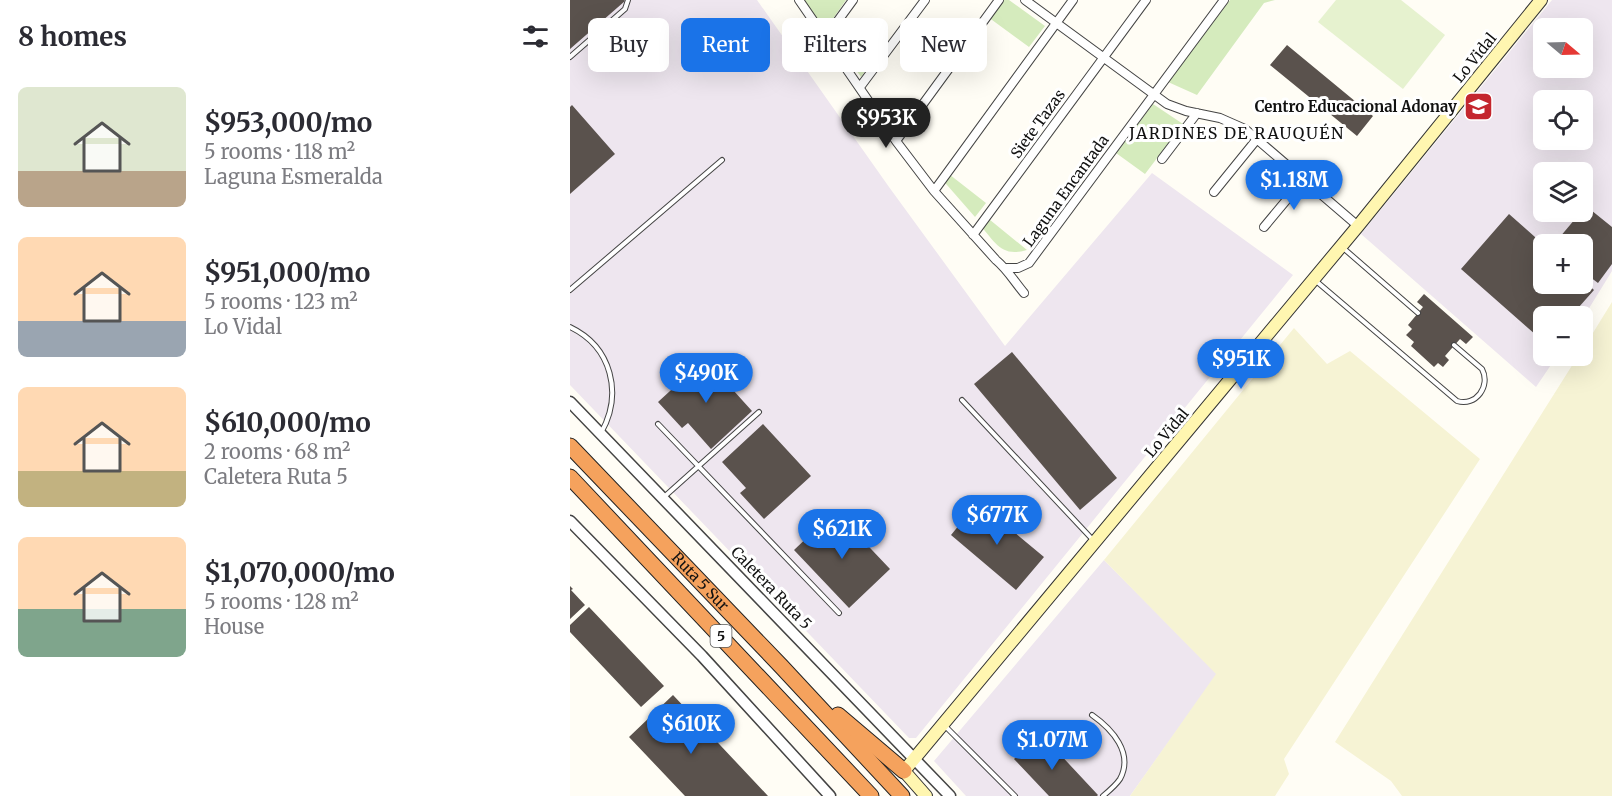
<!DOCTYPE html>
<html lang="en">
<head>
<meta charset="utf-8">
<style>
  :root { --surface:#fff; --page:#f2f2f3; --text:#2b2b33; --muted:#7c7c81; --accent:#1a73e8 }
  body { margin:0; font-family:Merriweather,serif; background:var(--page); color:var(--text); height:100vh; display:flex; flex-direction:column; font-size:22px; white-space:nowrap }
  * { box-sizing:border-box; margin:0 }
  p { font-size:20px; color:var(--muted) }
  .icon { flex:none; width:33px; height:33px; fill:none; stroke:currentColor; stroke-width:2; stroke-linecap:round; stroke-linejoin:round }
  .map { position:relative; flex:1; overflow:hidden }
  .panel { display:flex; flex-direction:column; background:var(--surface); width:570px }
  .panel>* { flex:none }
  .hud { position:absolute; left:18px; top:18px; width:570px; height:54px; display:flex; gap:12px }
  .needle { width:39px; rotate:109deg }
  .tools { position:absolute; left:963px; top:18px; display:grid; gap:12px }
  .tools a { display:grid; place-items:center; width:60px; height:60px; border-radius:9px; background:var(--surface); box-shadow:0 6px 24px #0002; font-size:30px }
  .price { position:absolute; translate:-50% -51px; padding:0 14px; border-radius:21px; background:var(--accent); color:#fff; font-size:20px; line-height:39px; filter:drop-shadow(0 2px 3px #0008) }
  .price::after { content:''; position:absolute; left:50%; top:36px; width:18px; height:14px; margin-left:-9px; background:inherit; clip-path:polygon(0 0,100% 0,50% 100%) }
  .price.active { background:#222; color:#fff }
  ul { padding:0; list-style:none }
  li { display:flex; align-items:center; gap:18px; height:150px; padding:0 18px }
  li span { display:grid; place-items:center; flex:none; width:168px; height:120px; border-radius:9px; color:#555 }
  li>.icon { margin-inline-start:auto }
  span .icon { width:72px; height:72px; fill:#fffc; stroke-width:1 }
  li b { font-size:26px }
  h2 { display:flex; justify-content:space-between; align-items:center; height:72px; padding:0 18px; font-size:26px }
  .chip { padding:0 21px; border-radius:9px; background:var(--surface); box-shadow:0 6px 24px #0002; font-size:21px; line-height:54px }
  .chip.active { background:var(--accent); color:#fff }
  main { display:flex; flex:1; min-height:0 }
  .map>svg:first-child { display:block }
</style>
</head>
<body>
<main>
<section class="panel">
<h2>8 homes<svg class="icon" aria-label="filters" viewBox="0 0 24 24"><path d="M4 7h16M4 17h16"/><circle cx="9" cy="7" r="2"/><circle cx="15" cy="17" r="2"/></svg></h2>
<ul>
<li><span style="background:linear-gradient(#dfe7d0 70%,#b9a48a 0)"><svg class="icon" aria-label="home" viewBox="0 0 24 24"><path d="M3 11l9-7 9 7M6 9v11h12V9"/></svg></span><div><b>$953,000/mo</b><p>5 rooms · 118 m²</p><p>Laguna Esmeralda</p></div></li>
<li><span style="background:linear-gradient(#ffd9b3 70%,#9aa5b1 0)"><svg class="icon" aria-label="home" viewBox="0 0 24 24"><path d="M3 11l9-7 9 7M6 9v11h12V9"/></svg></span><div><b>$951,000/mo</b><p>5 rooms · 123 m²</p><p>Lo Vidal</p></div></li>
<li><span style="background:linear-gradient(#ffd9b3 70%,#c2b280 0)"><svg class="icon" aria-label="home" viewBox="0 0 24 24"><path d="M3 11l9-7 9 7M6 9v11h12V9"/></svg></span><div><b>$610,000/mo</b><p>2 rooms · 68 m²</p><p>Caletera Ruta 5</p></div></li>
<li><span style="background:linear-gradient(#ffd9b3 60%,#7fa58c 0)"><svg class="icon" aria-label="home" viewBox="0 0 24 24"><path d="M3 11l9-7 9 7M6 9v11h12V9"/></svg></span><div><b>$1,070,000/mo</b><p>5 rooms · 128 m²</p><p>House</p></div></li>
</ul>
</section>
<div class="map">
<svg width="1042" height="796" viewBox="0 0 1042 796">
  <rect width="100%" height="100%" fill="#fffdf5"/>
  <!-- industrial -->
  <path fill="#eee6ef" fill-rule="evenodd" d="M 0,0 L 187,0 L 319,187 L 435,346 L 582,173 L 723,275 L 346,738 L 339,738 L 0,385 Z
    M 982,0 L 1042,0 L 1042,271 L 1013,318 L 974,316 L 974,356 L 987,356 L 966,387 L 791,234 ZM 974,28 L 1012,28 L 1012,68 L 974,68 ZM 974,100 L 1012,100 L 1012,140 L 974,140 ZM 974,172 L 1012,172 L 1012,212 L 974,212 ZM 974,244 L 1012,244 L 1012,284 L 974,284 Z
    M 534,560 L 647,674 L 560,796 L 396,796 L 364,761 Z"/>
  <!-- farmland -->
  <path fill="#f6f3d4" d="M 1042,302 L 1042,796 L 832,796 L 821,781 L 765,742 L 1008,356 L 1012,356 L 1013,349 Z
    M 724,328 L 757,364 L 780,351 L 910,459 L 714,759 L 719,774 L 705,796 L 560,796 L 646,674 L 534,560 Z"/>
  <!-- green -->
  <path fill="#d5ebbd" d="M 233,0 L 276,0 L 255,30 Z
    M 430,0 L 439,0 L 475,26 L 459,47 L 418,17 Z
    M 660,0 L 705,0 L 694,3 L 627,95 L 598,82 Z
    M 268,31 L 304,59 L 291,77 L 263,37 Z
    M 583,104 L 613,124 L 575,174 L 546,153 Z
    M 375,171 L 416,203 L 405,217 L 370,177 Z
    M 414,215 L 457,250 C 430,258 425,241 408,223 Z"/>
  <!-- pitch -->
  <path fill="#e6f2cf" d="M 766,0 L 831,0 L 875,35 L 833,89 L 748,22 Z"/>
  <!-- building -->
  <path fill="#5a524d" d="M 0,0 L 54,0 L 55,1 L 0,49 Z
    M 717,45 L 803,116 L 787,136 L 700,65 Z
    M 2,105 L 45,154 L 0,194 L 0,107 Z
    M 1016,206 L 1042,227 L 1042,264 L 1028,283 L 1012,271 L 1012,244 L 984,244 Z
    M 939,214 L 974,245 L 974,284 L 1012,284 L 1012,279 L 1024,290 L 1001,316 L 974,316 L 974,342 L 891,269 Z
    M 854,294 L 903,337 L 896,344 L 890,339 L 875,356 L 879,360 L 873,367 L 868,363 L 864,367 L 841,346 L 844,342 L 836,335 L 842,329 L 838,325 L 853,307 L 847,302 Z
    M 442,352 L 547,478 L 510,510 L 404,384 Z
    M 135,359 L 182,411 L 141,449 L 118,423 L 112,428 L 88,402 Z
    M 193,424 L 241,476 L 194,519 L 170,493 L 176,488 L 152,462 Z
    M 408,502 L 474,557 L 446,590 L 381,535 Z
    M 265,511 L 320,569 L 279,608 L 224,550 Z
    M 0,586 L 3,589 L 1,590 L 15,605 L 0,619 Z
    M 19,607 L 94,686 L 71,707 L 0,632 L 0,625 Z
    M 103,695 L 198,796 L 115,796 L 59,737 Z
    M 471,734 L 528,795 L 527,796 L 479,796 L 444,759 Z"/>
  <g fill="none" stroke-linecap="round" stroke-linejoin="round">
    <defs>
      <path id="service" d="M 0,57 L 55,9 L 58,0
        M 772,247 L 848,313
        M 746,281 L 887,401 C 906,407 921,386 912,369 L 884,345
        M 0,290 L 152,160
        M 0,327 C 42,347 53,394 31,433
        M 392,400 L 523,540
        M 88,424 L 269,613
        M 94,497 L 189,412
        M 522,715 C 542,729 564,753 550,779 C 546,785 539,791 533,796
        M 376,727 L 445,796"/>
      <path id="minor" d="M 229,0 L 326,141 L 364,191 L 426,260 C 437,269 444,281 454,293
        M 455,0 L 597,104 L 616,111 L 650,118 L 675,129 L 788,226
        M 256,37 L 283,0
        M 290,87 L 355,0
        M 326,141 L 429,0
        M 592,159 L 627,113
        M 364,191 L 503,0
        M 644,192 L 687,139
        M 694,227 L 734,179
        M 403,235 L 576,0
        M 437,268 L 448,268 L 459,263 L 654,0"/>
      <path id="tertiary" d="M 0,402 L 380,796
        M 0,521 L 132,656 L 260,796"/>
      <path id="secondary" d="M 356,796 L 334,771 L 788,226 L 971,0"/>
      <g id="motorway">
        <path id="s1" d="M 0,446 L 211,666 L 332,796"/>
        <path d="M 0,477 L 301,796"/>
        <path d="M 268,715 L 334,771"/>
      </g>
    </defs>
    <!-- service casing -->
    <use href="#service" stroke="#444" stroke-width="6"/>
    <!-- minor casing -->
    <use href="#minor" stroke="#444" stroke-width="10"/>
    <!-- tertiary casing -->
    <use href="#tertiary" stroke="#444" stroke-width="13"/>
    <!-- secondary casing -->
    <use href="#secondary" stroke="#333" stroke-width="14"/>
    <!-- motorway casing -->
    <use href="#motorway" stroke="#222" stroke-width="17"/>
    <!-- service -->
    <use href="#service" stroke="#fff" stroke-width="4"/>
    <!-- minor -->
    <use href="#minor" stroke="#fff" stroke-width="8"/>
    <!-- tertiary -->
    <use href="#tertiary" stroke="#fff" stroke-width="10"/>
    <!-- secondary -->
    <use href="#secondary" stroke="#fff6b0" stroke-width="12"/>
    <!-- motorway -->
    <use href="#motorway" stroke="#f5a25d" stroke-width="15"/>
  </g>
  <!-- icons -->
  <defs>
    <symbol id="school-square" viewBox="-11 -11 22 22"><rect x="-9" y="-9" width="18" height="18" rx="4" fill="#c4262e" stroke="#fff"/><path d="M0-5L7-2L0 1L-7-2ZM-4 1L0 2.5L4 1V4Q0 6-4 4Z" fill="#fff"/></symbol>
  </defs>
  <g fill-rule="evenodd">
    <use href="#school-square" x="892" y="90" width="33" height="33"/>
  </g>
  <g text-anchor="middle" stroke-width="6" stroke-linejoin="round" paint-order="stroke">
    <!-- shield labels -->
    <rect fill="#fff" stroke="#585858" stroke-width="1.5" x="140.5" y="625" width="21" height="22" rx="4.5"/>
    <g font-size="14" font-weight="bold" fill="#111">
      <text x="151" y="641">5</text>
    </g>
    <!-- street labels -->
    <g font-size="15" fill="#111" stroke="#fff">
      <text transform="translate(905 58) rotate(-51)" y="5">Lo Vidal</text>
      <text transform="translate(468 124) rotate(-54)" y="5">Siete Tazas</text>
      <text transform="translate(496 191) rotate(-54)" y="5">Laguna Encantada</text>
      <text transform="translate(597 433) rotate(-50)" y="5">Lo Vidal</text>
      <text dy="5" stroke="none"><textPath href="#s1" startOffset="188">Ruta 5 Sur</textPath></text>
      <text transform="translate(201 588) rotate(46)" y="5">Caletera Ruta 5</text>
    </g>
    <!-- poi labels -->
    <g font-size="15" font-weight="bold" fill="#111" stroke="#fff" text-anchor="end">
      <text x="887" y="112">Centro Educacional Adonay</text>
    </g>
    <!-- neighbourhood labels -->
    <g font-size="16" letter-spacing="1.5" fill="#111" stroke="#fff">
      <text x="667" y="139">JARDINES DE RAUQUÉN</text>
    </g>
  </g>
</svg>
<div class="tools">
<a><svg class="needle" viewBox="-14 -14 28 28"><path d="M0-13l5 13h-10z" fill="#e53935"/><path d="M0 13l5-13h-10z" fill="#7c7c81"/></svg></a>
<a><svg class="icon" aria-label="locate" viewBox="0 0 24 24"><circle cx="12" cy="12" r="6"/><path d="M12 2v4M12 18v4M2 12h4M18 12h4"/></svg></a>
<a><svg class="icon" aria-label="layers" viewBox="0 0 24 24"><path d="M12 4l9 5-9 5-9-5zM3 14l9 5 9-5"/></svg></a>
<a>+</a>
<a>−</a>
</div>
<b class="price active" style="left:316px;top:149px">$953K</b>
<b class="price" style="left:724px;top:211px">$1.18M</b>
<b class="price" style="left:671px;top:390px">$951K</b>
<b class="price" style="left:136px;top:404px">$490K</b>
<b class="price" style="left:427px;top:546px">$677K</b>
<b class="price" style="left:272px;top:560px">$621K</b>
<b class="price" style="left:121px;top:755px">$610K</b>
<b class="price" style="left:482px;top:771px">$1.07M</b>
<div class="hud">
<a class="chip">Buy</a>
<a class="chip active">Rent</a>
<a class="chip">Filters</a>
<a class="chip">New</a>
</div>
</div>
</main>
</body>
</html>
